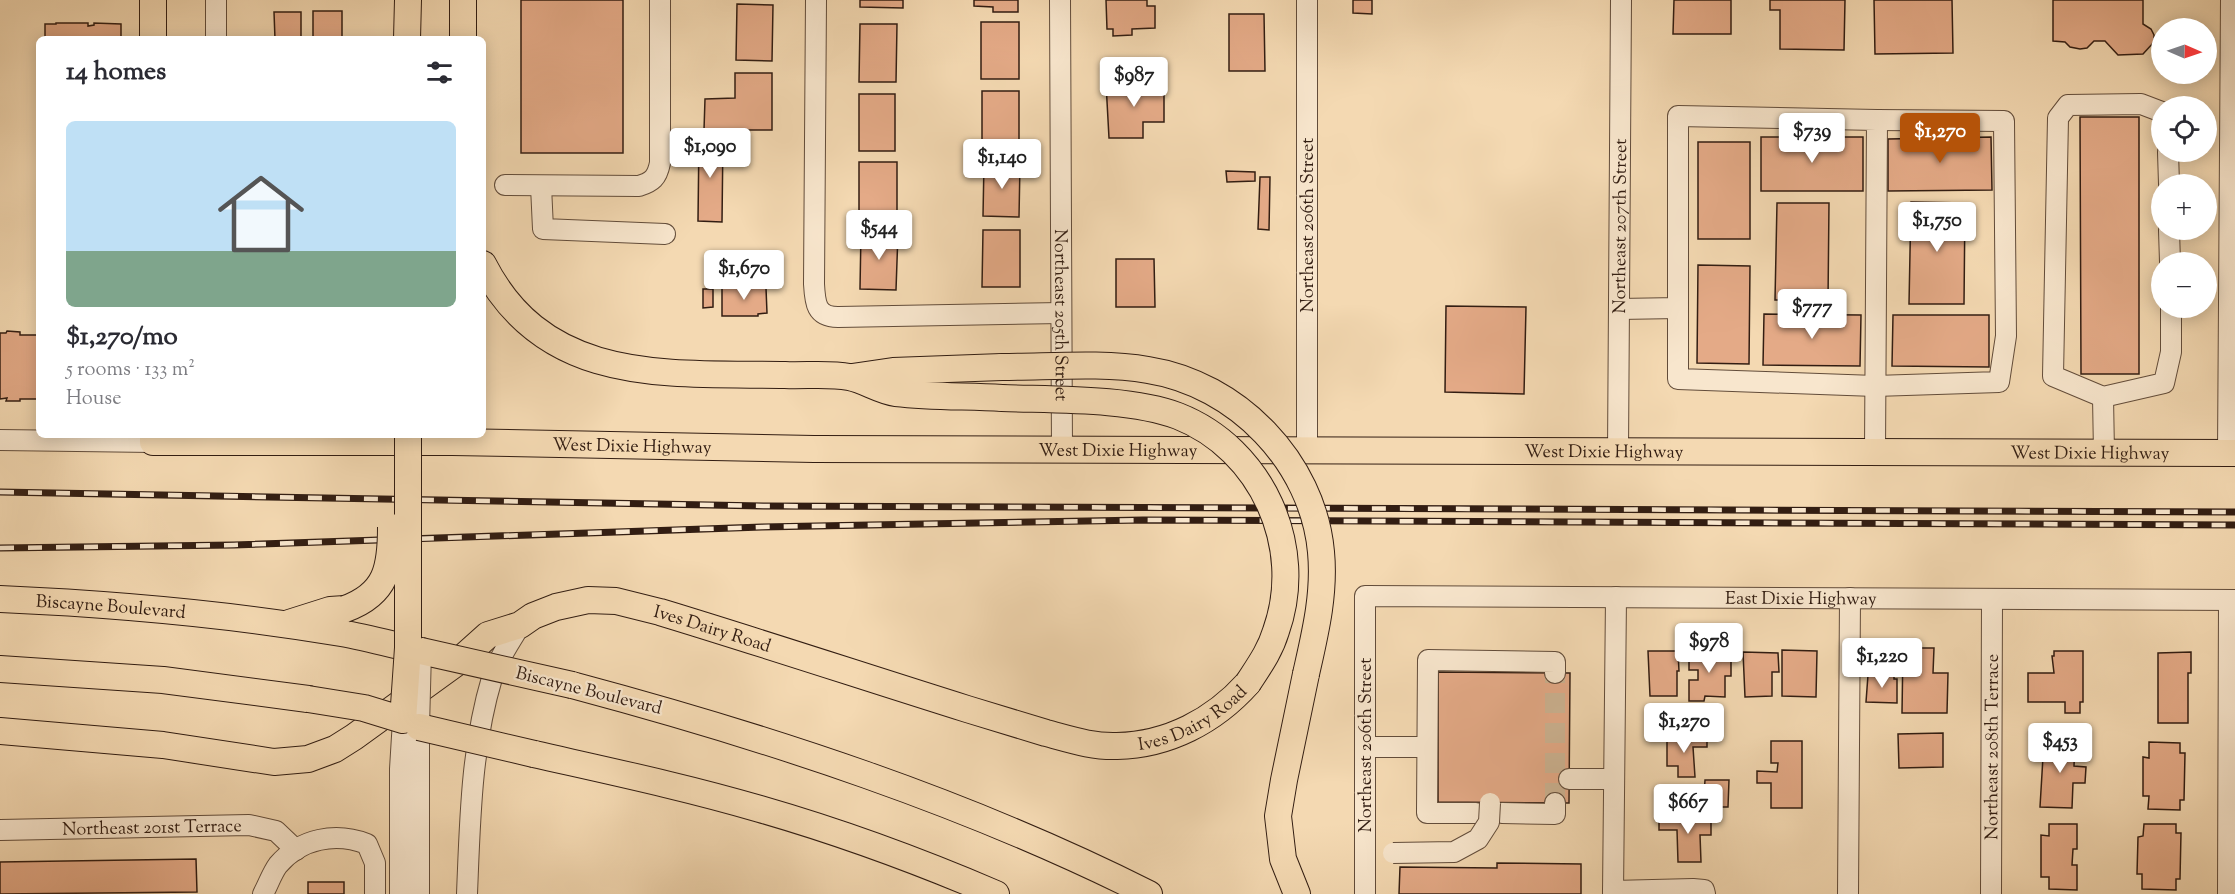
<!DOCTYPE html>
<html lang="en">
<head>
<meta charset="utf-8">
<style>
  :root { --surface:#fff; --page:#f7f7f7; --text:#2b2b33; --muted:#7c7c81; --line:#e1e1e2; --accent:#b45309 }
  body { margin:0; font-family:"Sorts Mill Goudy",serif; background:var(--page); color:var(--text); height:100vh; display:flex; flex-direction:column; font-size:22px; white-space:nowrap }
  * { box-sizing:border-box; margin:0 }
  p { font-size:20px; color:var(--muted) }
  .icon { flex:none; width:33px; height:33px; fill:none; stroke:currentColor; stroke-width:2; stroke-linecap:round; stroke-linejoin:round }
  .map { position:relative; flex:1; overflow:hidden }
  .drawer { position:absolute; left:36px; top:36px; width:450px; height:402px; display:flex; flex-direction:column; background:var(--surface); border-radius:9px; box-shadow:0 3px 15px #0003 }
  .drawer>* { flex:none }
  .needle { width:39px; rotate:92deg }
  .controls { position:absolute; left:2151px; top:18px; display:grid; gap:12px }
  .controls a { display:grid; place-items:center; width:66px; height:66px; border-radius:50%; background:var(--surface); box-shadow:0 3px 15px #0003; font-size:30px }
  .price { position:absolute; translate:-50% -51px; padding:0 14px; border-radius:6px; background:#fff; color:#222; font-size:20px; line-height:39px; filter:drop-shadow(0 2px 3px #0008) }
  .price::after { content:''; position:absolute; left:50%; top:36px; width:18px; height:14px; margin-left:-9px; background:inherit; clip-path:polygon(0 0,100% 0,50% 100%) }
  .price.active { background:var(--accent); color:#fff }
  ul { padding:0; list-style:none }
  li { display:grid; align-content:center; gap:12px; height:318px; padding:0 30px }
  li+li { border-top:2px solid var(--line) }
  li span { display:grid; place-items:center; height:186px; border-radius:9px; color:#555 }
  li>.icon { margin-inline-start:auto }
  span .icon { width:108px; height:108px; fill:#fffc; stroke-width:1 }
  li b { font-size:26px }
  h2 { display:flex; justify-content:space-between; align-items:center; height:72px; padding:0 30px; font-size:26px }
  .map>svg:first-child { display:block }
</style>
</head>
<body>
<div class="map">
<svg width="2235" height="894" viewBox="0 0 2235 894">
  <rect width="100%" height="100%" fill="#f4d9b2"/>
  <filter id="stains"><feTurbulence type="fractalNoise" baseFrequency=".00333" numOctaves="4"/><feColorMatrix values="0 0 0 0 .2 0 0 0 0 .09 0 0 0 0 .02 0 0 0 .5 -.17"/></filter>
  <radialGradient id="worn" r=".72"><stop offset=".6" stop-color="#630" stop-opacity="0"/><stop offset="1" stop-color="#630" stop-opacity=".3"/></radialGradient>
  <!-- building -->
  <path fill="#e4aa87" stroke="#321d12" stroke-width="1.5" d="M 521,0 L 623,0 L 623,153 L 521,153 Z
    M 860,0 L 903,0 L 903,8 L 860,7 Z
    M 974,0 L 1018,0 L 1018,12 L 993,12 L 993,7 L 974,6 Z
    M 1106,0 L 1147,0 L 1147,6 L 1155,6 L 1155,28 L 1132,29 L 1132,35 L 1113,36 L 1113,29 L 1107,29 Z
    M 1353,0 L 1372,0 L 1372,14 L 1353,13 Z
    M 1674,0 L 1731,0 L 1731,34 L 1673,34 Z
    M 1770,0 L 1845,0 L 1844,50 L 1780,49 L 1780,10 L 1770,10 Z
    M 1874,0 L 1952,0 L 1953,53 L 1875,54 Z
    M 2053,0 L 2143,0 L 2143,24 L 2151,29 L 2154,35 L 2154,42 L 2143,54 L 2118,55 L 2105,41 L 2094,41 L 2087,48 L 2080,49 L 2070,47 L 2065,42 L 2053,41 Z
    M 737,4 L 773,5 L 772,61 L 736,60 Z
    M 313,11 L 342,11 L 342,39 L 313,39 Z
    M 274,12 L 301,12 L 301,39 L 275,39 Z
    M 1229,14 L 1264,14 L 1265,71 L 1229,71 Z
    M 981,22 L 1019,22 L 1019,79 L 981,79 Z
    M 56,23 L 88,23 L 88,26 L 94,25 L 94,23 L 121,24 L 121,39 L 45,39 L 45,24 L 56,24 Z
    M 860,24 L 897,24 L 896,82 L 859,82 Z
    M 735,73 L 772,73 L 772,130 L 704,130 L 705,99 L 735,98 Z
    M 1106,83 L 1164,83 L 1164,122 L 1143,122 L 1143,138 L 1109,138 Z
    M 982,91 L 1019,91 L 1019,147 L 982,147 Z
    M 859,94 L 895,94 L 895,151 L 859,151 Z
    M 2080,117 L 2139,117 L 2139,374 L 2081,374 Z
    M 699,136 L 723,137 L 722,222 L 698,221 Z
    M 1761,137 L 1863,137 L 1863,191 L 1761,191 Z
    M 1991,137 L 1992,190 L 1888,191 L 1888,139 Z
    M 1698,142 L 1750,142 L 1750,239 L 1698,239 Z
    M 859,162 L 897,162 L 897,220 L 859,219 Z
    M 984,163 L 1020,164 L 1019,217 L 983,216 Z
    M 1226,171 L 1255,172 L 1255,181 L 1227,182 Z
    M 1260,177 L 1270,177 L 1269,230 L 1258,229 Z
    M 1911,202 L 1965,203 L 1964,304 L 1909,304 Z
    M 1777,203 L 1829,203 L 1828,301 L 1775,300 Z
    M 983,230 L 1020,230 L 1020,287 L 982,287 Z
    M 861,232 L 898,233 L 896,290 L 860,289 Z
    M 1116,259 L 1154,259 L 1155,307 L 1116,307 Z
    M 1698,265 L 1750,266 L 1749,364 L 1697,363 Z
    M 758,286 L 758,288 L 766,288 L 767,313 L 758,314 L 758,316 L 722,316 L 722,287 Z
    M 703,289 L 713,289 L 713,307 L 703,308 Z
    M 1446,306 L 1526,307 L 1524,394 L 1445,392 Z
    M 1764,314 L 1861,315 L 1860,366 L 1763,365 Z
    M 1893,315 L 1989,315 L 1989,367 L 1892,366 Z
    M 7,331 L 20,332 L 20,335 L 39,335 L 39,399 L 20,399 L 20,401 L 6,401 L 7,398 L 0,399 L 0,333 L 6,333 Z
    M 1903,648 L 1934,648 L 1933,673 L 1948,673 L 1947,713 L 1902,713 Z
    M 1782,650 L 1817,651 L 1816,697 L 1782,696 Z
    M 1648,651 L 1678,651 L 1679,671 L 1677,671 L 1677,696 L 1650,696 Z
    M 1689,651 L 1731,652 L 1731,676 L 1725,676 L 1725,697 L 1705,696 L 1704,701 L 1689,701 L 1689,680 L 1698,680 L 1698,670 L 1689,670 Z
    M 2054,651 L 2083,651 L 2083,702 L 2080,702 L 2080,713 L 2065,713 L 2065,702 L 2028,702 L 2028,673 L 2054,673 L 2052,656 L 2054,656 Z
    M 1743,652 L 1778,653 L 1779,672 L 1772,672 L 1772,696 L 1745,697 Z
    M 2191,652 L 2191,673 L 2188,673 L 2188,723 L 2158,723 L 2158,653 Z
    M 1438,672 L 1570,673 L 1569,803 L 1438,802 Z
    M 1878,673 L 1894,673 L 1894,679 L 1897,679 L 1897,703 L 1866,702 L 1868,675 L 1878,675 Z
    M 1943,733 L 1943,767 L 1899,768 L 1898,734 Z
    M 1667,738 L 1707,738 L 1707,747 L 1693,747 L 1695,777 L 1678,777 L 1678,766 L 1667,766 Z
    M 2044,740 L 2075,742 L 2074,766 L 2086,767 L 2085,783 L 2073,783 L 2072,808 L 2040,807 Z
    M 1771,741 L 1802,741 L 1802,808 L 1771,808 L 1771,783 L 1757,783 L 1757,771 L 1777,772 L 1778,763 L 1771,763 Z
    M 2149,742 L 2180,743 L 2180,753 L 2185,753 L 2184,800 L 2180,800 L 2180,810 L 2148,809 L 2149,796 L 2143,796 L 2143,757 L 2149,758 Z
    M 1705,780 L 1729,780 L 1728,807 L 1708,807 L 1709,796 L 1704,796 Z
    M 1659,817 L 1711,817 L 1711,835 L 1700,835 L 1701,862 L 1678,862 L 1677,830 L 1659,830 Z
    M 2049,824 L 2077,824 L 2077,849 L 2073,849 L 2072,865 L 2077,865 L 2077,890 L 2049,889 L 2049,877 L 2041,877 L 2041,835 L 2049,836 Z
    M 2144,824 L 2176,824 L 2176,833 L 2181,833 L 2180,879 L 2176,879 L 2176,890 L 2142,889 L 2142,874 L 2137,874 L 2138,837 L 2143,836 Z
    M 196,859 L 197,892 L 0,894 L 0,862 Z
    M 1497,863 L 1581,864 L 1581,894 L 1399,894 L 1400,867 L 1497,868 Z
    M 308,882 L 344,882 L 344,894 L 308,894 Z"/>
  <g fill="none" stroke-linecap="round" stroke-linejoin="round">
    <!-- minor-tunnel -->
    <path stroke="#cdb392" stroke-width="20" stroke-dasharray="20 10" stroke-linecap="butt" d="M 1555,803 L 1555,673"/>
    <defs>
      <g id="minor">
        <path d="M 216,0 L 216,39"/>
        <path d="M 816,0 L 814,284 C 815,303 816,317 838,317 L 1061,313"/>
        <path id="s1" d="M 1060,0 L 1062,449"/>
        <path d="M 2162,112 L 2141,104 L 2068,105 L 2058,118 L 2053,376 L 2103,397 L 2164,383 L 2171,352 L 2171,308"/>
        <path d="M 2168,152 L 2169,184"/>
        <path d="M 505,185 L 639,186 C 652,182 657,178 660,163 L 660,0"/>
        <path d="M 541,186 L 543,229 L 665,234"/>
        <path d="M 2169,230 L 2170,262"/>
        <path d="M 1678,308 L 1678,379 L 1875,386 L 1999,382 L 2006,336 L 2004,121 L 1877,120"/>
        <path d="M 1619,309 L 1678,308 L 1678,116 L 1877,120 L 1875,452"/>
        <path d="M 2103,397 L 2104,453"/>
        <path d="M 0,440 L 153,442"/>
        <path d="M 1307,450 L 1307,0"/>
        <path id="s2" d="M 1618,452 L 1621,0"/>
        <path d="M 2228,453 L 2231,0"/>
        <path d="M 1365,747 L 1427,747"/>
        <path d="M 1569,779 L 1614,779"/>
        <path d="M 1476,813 L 1427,813 L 1428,660 L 1555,662 L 1555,673"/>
        <path d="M 1502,813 L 1555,814 L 1555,803"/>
        <path id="s3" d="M 0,830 L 249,825 L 276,831 L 296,850"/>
        <path d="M 1613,891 L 1693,889 L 1704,890 L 1705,894"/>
        <path d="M 263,894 C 268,885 272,873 278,865 C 301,838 336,832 367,844 L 375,863 L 375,894"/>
        <path d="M 400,894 L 400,769 L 403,720"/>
        <path d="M 419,894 L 419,727"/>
        <path d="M 467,894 C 470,821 471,748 492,678 C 497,660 511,641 520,625"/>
        <path id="s4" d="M 1365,894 L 1365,596 L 2235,600"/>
        <path d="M 1613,894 L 1616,597"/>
        <path d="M 1848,894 L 1850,598"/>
        <path id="s5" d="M 1991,894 L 1992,599"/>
        <path d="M 2228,894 L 2229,600"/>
      </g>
      <g id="major">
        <path d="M 153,0 L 153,39"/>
        <path d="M 463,0 L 463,39"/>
        <path d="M 407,39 L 408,0"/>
        <path d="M 483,264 C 545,386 668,373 785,375 C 805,376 829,373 849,377 C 865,380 880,391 896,393 C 931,397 967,396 1002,398"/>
        <path d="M 852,377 L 893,371 L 1002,367"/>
        <path id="s6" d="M 153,435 L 153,442 L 452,442 L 814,449 L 2235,453"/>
        <path id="s7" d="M 0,599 C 114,604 229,614 341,633 C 368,638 394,645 421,651"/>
        <path d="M 289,623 L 330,610 L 345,609"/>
        <path d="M 0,669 L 163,680 L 308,699"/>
        <path d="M 572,685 C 770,738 966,802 1149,894"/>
        <path id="s8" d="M 0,731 L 163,745 L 274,762 L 308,759 L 335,749 L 354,737 L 459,661 L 488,635 L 520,625 L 533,616 L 556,607 L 588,600 L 616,601 L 660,612 C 762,643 865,677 967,709 C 993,717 1019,725 1046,733 C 1069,739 1092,747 1117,746 C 1168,745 1214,721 1248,683"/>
        <path d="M 534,754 C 609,771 685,787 760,809 C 840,832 919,861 996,894"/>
        <path d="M 1297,894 L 1283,859 L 1278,816 L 1284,780 L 1306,674"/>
      </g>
    </defs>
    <!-- minor casing -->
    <use href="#minor" stroke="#624c3a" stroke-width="22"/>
    <!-- major casing -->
    <use href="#major" stroke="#321d12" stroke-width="28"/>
    <!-- minor -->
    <use href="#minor" stroke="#f8e6cd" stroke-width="20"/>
    <!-- major -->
    <use href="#major" stroke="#f4d9b2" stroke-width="26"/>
    <defs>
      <path id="rail" d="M 0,492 L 763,506 L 2235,512
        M 0,548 L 234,545 L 762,527 L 1143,520 L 2235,525"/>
    </defs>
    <!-- rail casing -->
    <use href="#rail" stroke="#321d12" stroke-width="7"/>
    <!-- rail -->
    <use href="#rail" stroke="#f8e6cd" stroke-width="4.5" stroke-dasharray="14" stroke-linecap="butt"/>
    <defs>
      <path id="minor-bridge" d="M 419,727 L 421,651
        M 1393,853 L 1454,852 L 1478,839 L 1489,822 L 1490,803"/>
      <path id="major-bridge" d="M 1002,367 C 1049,367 1102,362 1148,370 C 1237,384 1313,462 1321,552 C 1325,594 1315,634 1306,674
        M 1002,398 C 1054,400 1130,398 1178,416 C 1262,449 1306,547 1276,631 C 1270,651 1259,666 1248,683
        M 345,609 C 387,594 391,567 391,527
        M 421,651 L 572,685
        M 308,699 L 364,708 L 403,720 L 408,648 L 408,435
        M 419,727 L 534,754"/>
    </defs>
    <!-- minor-bridge casing -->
    <use href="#minor-bridge" stroke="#624c3a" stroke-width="22" stroke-linecap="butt"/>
    <!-- major-bridge casing -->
    <use href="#major-bridge" stroke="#321d12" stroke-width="28" stroke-linecap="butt"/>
    <!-- minor-bridge -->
    <use href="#minor-bridge" stroke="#f8e6cd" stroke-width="20"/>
    <!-- major-bridge -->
    <use href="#major-bridge" stroke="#f4d9b2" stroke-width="26"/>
  </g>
  <g text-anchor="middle" stroke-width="4.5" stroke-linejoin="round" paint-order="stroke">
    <!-- street labels -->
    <g font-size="18" fill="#321d12" stroke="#f8e6cd">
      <text transform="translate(1307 225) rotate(-90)" y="6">Northeast 206th Street</text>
      <text dy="6" stroke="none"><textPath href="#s2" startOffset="226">Northeast 207th Street</textPath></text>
      <text dy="6" stroke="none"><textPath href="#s1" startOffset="315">Northeast 205th Street</textPath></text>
      <text dy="6" stroke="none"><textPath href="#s6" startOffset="486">West Dixie Highway</textPath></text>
      <text dy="6" stroke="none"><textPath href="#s6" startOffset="972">West Dixie Highway</textPath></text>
      <text dy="6" stroke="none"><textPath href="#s6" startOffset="1458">West Dixie Highway</textPath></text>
      <text dy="6" stroke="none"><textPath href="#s6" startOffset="1944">West Dixie Highway</textPath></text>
      <text dy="6" stroke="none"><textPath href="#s4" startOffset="734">East Dixie Highway</textPath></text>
      <text dy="6" stroke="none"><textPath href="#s7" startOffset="111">Biscayne Boulevard</textPath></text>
      <text dy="6" stroke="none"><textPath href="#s8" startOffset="765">Ives Dairy Road</textPath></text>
      <text transform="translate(589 690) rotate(14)" y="6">Biscayne Boulevard</text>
      <text dy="6" stroke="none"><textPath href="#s8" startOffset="1269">Ives Dairy Road</textPath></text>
      <text transform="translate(1365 745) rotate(-90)" y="6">Northeast 206th Street</text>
      <text dy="6" stroke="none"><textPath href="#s5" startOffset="147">Northeast 208th Terrace</textPath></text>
      <text dy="6" stroke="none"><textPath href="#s3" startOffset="152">Northeast 201st Terrace</textPath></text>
    </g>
  </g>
  <rect width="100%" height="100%" filter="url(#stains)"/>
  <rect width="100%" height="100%" fill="url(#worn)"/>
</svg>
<div class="controls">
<a><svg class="needle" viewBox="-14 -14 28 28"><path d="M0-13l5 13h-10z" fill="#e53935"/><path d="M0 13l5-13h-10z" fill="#7c7c81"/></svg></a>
<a><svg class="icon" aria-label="locate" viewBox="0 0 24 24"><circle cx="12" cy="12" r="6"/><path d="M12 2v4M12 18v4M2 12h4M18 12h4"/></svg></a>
<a>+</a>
<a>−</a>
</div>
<b class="price" style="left:1134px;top:108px">$987</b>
<b class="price" style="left:1812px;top:164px">$739</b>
<b class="price active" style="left:1940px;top:164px">$1,270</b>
<b class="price" style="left:710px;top:179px">$1,090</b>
<b class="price" style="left:1002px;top:190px">$1,140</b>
<b class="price" style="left:1937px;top:253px">$1,750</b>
<b class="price" style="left:879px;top:261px">$544</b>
<b class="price" style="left:744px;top:301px">$1,670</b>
<b class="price" style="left:1812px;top:340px">$777</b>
<b class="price" style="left:1709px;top:674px">$978</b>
<b class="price" style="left:1882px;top:689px">$1,220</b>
<b class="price" style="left:1684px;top:754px">$1,270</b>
<b class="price" style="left:2060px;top:774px">$453</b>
<b class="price" style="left:1688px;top:835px">$667</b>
<section class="drawer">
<h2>14 homes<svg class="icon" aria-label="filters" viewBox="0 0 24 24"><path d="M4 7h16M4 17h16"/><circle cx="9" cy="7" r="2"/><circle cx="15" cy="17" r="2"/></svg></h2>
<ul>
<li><span style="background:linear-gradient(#bfe0f5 70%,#7fa58c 0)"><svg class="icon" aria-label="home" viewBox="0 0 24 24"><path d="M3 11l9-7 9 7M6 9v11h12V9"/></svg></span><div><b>$1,270/mo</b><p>5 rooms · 133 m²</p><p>House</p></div></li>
</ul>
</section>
</div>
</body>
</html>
